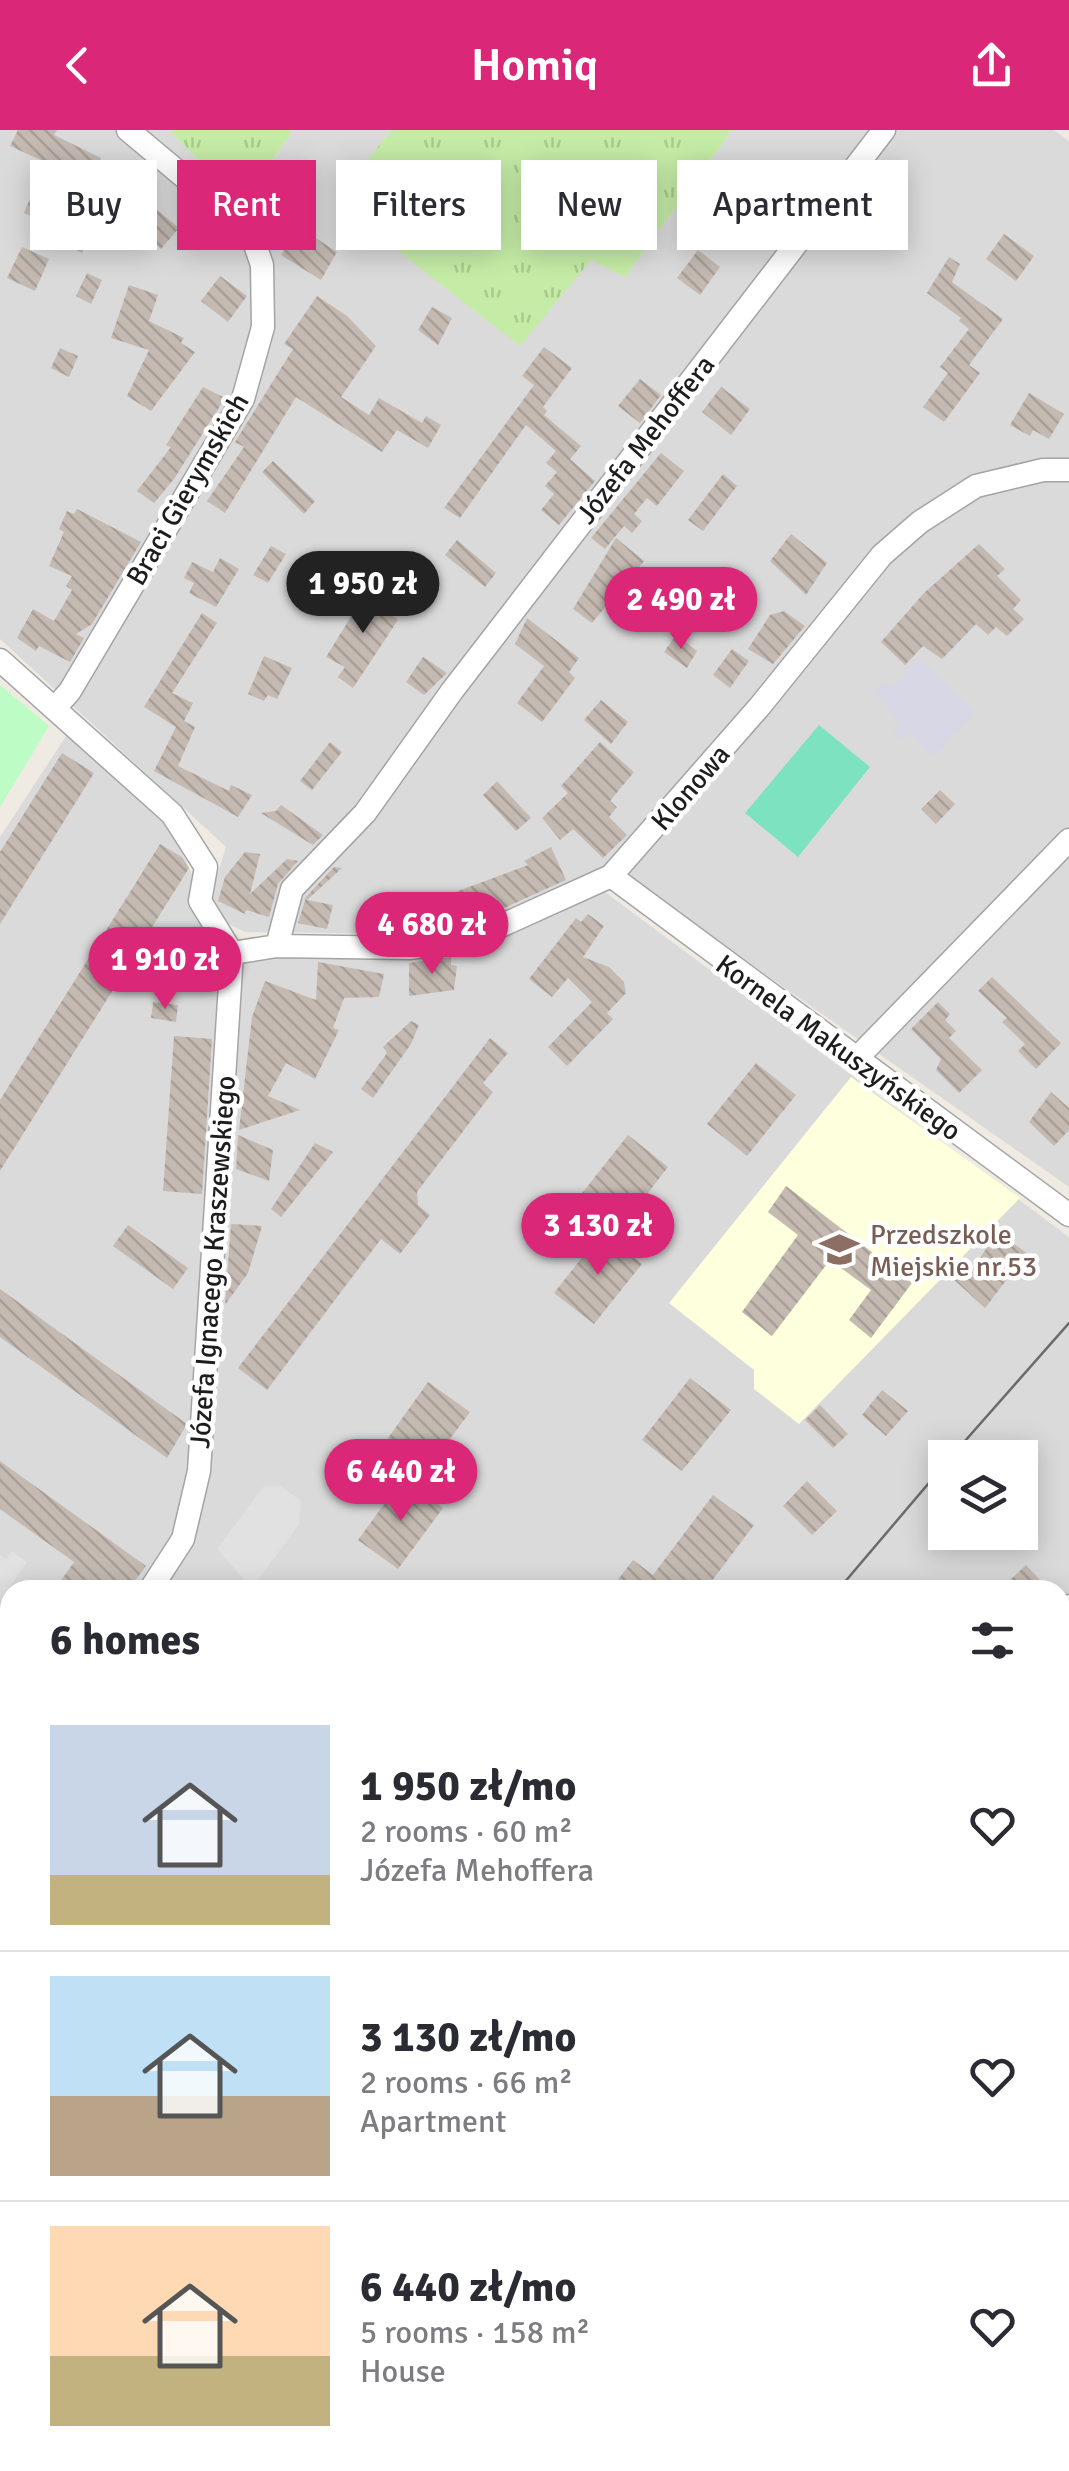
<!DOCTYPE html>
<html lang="en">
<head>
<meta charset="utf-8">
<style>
  :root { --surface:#fff; --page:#f2f2f3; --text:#2b2b33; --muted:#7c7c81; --line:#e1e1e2; --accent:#db2777 }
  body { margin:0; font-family:Signika,sans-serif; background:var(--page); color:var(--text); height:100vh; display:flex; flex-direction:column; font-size:38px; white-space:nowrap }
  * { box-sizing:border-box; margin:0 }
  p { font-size:32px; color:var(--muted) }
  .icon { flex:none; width:55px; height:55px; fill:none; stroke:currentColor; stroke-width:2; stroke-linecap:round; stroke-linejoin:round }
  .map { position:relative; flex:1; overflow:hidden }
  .drawer { position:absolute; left:0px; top:1450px; width:1070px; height:892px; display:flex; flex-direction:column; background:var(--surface); border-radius:30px 30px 0 0; box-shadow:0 5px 25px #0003 }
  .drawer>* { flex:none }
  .top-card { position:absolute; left:30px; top:30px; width:1010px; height:90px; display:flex; gap:20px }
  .buttons { position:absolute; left:928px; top:1310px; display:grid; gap:20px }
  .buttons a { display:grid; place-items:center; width:110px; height:110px; border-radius:0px; background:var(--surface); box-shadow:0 5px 25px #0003; font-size:50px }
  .price { position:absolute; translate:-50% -85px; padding:0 22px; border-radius:35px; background:var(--accent); color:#fff; font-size:32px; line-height:65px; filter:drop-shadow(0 2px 5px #0008) }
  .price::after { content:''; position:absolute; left:50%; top:60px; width:30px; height:22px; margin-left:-15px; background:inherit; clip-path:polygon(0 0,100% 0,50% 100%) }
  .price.active { background:#222; color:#fff }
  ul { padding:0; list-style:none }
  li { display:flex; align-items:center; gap:30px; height:250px; padding:0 50px }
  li+li { border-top:2px solid var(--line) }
  li span { display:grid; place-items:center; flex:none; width:280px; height:200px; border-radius:0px; color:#555 }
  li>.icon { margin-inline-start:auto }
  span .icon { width:120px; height:120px; fill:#fffc; stroke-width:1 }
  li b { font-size:42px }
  h2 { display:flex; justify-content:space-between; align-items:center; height:120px; padding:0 50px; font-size:42px }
  .chip { padding:0 35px; border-radius:0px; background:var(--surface); box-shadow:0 5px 25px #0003; font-size:35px; line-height:90px }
  .chip.active { background:var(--accent); color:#fff }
  header { display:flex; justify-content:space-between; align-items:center; height:130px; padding:0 50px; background:var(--accent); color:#fff; font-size:45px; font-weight:600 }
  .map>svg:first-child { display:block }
</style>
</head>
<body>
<header><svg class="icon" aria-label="back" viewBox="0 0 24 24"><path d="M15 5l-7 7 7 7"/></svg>Homiq<svg class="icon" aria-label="share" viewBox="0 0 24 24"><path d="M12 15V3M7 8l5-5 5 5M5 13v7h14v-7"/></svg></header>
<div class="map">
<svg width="1069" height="2341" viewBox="0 0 1069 2341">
  <defs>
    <pattern id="construction-cross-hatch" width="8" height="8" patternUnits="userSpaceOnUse" patternTransform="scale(2.5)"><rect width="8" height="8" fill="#c3c4ae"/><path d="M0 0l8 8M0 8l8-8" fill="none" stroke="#a7a895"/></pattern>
    <pattern id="grass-tufts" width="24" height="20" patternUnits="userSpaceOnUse" patternTransform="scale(2.5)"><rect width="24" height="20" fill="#c5eca6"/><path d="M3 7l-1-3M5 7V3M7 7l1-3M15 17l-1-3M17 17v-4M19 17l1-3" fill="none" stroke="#a9ca8e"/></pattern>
    <pattern id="building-back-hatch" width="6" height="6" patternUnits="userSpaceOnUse" patternTransform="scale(2.5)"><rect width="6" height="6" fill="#c4bab2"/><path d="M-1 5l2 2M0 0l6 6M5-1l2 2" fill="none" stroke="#a89f99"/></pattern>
  </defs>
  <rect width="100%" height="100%" fill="#efebe3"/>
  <!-- residential -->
  <path fill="#dbdada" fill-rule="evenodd" d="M 0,0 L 169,0 L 242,75 L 293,0 L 391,0 L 335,72 L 415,130 L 592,129 L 625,147 L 732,0 L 1054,0 L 1069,11 L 1069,1057 L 608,734 L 465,805 L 245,802 L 223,791 L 211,766 L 226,717 L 0,509 Z
    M 68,603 L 170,695 L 226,822 L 374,829 L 466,824 L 605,762 L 1069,1107 L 1069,2341 L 0,2341 L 0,2109 L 10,2097 L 10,2332 L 1060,2332 L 1060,1460 L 10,1460 L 10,1702 L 0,1695 L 0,707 ZM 945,1328 L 1020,1328 L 1020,1402 L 945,1402 Z"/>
  <!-- education -->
  <path fill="#feffdc" d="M 851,947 L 1020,1068 L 799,1294 L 754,1259 L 754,1240 L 669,1173 Z
    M 1069,2052 L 1069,2341 L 994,2341 L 983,2333 L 1060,2332 L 1060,2066 Z"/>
  <!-- construction -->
  <path fill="url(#construction-cross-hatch)" d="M 0,1749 L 10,1756 L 10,1961 L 0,1988 Z"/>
  <!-- grass -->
  <path fill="url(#grass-tufts)" d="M 169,0 L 293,0 L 242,75 Z
    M 391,0 L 732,0 L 625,147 L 591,130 L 520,216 L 335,72 Z"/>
  <!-- park -->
  <path fill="#bdfcc5" d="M 0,555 L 49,596 L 0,677 Z"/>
  <!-- pitch -->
  <path fill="#7de2bf" d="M 819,595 L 870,637 L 798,727 L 745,683 Z
    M 1069,2115 L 1069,2227 L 1060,2238 L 1060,2125 Z"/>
  <!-- parking -->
  <path fill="#e1e1e1" d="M 280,1356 L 301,1371 L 299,1394 L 252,1458 L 217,1419 L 263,1357 Z
    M 12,1421 L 27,1432 L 0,1471 L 0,1425 L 6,1429 Z
    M 0,1484 L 10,1491 L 10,1580 L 0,1593 Z"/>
  <!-- plaza -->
  <path fill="#d7d7e5" d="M 920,529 L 975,583 L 933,626 L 910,603 L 903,610 L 893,601 L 900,592 L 875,562 L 884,552 L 891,558 Z"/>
  <!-- building -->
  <path fill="url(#building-back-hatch)" d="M 18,0 L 57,0 L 54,5 L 101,28 L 93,45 L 67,33 L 50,72 L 96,95 L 82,123 L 64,114 L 69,103 L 24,83 L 45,32 L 10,16 Z
    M 767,30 L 780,40 L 762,73 L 745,60 Z
    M 755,76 L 768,87 L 764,92 L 783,106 L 774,119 L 741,95 Z
    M 155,78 L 179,98 L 161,119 L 145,106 Z
    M 299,97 L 337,122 L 321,150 L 281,125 Z
    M 1004,104 L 1034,126 L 1016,151 L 986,129 Z
    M 22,117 L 49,129 L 35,161 L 7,148 Z
    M 698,120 L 720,137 L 700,165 L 677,148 Z
    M 949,127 L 960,134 L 952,152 L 1003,189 L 969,235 L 980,243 L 944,292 L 923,277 L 948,243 L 940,237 L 969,199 L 959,191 L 961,188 L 927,163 Z
    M 87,143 L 102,150 L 91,174 L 76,166 Z
    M 220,146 L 247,166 L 228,192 L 201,171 Z
    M 129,155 L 158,165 L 149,191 L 184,208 L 181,213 L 195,222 L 151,281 L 127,266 L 149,220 L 111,208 Z
    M 317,166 L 347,186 L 376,216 L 341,267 L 369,285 L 379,268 L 422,293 L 426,286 L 441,295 L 428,318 L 397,300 L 382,322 L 296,267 L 225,383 L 207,371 L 244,317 L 235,312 L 293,219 L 284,214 Z
    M 432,177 L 452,188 L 438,215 L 418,200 Z
    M 544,217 L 572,238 L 543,277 L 547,281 L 544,285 L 581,316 L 570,329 L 595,351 L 559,395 L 541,380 L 554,364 L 545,356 L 557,342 L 546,333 L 556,321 L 526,295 L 460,388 L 444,378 L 534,255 L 522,246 Z
    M 60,218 L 78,226 L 69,247 L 51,238 Z
    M 640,249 L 661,265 L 640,293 L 618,276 Z
    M 203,257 L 225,268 L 174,349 L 154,373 L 137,361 L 171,317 L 166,315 Z
    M 721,257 L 750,279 L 731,305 L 702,282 Z
    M 1029,263 L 1064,284 L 1049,309 L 1033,300 L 1030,306 L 1010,295 Z
    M 661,323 L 684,341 L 657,376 L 647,368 L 634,384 L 642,391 L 632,403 L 624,396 L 605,419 L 591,408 Z
    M 273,331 L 315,371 L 304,384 L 262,342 Z
    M 723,344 L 737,356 L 703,401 L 688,390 Z
    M 77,379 L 141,412 L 92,494 L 76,504 L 84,508 L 70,532 L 39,516 L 36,521 L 17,508 L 33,479 L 54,491 L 72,460 L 66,456 L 72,446 L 49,436 L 64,402 L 59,399 L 67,381 L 74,384 Z
    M 791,404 L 827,433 L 806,465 L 770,431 Z
    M 616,408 L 644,431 L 592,493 L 573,479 Z
    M 457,410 L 496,443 L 485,457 L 445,425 Z
    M 979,414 L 1005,439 L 997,446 L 1021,470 L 1013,479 L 1024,489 L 1007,506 L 996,497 L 988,505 L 976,494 L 942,529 L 923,516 L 905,535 L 881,512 L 924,463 Z
    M 271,416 L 286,424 L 268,453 L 253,445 Z
    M 220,428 L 239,439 L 216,477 L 189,463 L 194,453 L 184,448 L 192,432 L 213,442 Z
    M 703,439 L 716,449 L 686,490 L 672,479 L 683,464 L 672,456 L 697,446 Z
    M 370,456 L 386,465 L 383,469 L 397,479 L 393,486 L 398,490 L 353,558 L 338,547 L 345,537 L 326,527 Z
    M 784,481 L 805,496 L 773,534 L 748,519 L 770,485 Z
    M 202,483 L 217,493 L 172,563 L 193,573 L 184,591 L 195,597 L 178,636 L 229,661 L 231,655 L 252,665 L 238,687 L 154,641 L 176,597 L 144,577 Z
    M 527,488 L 579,528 L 569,542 L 575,548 L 542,592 L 517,573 L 544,536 L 515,514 Z
    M 676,505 L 697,521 L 687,538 L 664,522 Z
    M 732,519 L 749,531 L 730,558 L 713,545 Z
    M 264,526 L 292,538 L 277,569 L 268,565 L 264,571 L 248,564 Z
    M 423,527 L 447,543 L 424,565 L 406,552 Z
    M 601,570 L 628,592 L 611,614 L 584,590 Z
    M 330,612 L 342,622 L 312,660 L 300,651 Z
    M 600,612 L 634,642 L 610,671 L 617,677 L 609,687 L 627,705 L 603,728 L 573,699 L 560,710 L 542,688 L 568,663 L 561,656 Z
    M 62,623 L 94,643 L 0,794 L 0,722 Z
    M 497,651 L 531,688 L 516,701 L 483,665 Z
    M 940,660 L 955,674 L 936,694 L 921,679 Z
    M 281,675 L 323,705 L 313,715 L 261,683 L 276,681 Z
    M 160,714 L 182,727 L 189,738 L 0,1041 L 0,970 Z
    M 551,717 L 566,750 L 480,789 L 414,800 L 413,774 L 434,767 L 439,774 L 458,761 L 528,735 L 524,731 Z
    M 245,722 L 260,724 L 250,764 L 287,729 L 298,731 L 278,754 L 269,787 L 246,780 L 245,784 L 218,771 L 225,747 Z
    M 334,737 L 342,738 L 307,770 L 333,775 L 327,799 L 298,793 L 306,767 Z
    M 588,784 L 604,796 L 583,827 L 609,837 L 624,852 L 626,863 L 607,883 L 613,889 L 567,936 L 548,917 L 592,872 L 568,848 L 552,867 L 529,849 L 576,788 L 581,792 Z
    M 451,827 L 451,835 L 457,836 L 454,860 L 409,866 L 409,833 Z
    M 318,832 L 384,844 L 379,867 L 344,868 L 333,898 L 339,900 L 315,949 L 286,933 L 268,966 L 300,980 L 239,1000 L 252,887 L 265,851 L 316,870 Z
    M 992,847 L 1061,913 L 1036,939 L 1018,921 L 1025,914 L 1002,892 L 1007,888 L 978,861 Z
    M 153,872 L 178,875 L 176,892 L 151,888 Z
    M 938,872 L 950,884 L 945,890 L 956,901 L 949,908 L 982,940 L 959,963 L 936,940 L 941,929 L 911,899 Z
    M 411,891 L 419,895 L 411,914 L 373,968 L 361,959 L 387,923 L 383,917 Z
    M 174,906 L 212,909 L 202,1064 L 163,1061 Z
    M 490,908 L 508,923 L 483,953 L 493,962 L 417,1062 L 418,1075 L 430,1085 L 400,1124 L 381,1109 L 267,1260 L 238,1238 Z
    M 756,933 L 796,965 L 747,1026 L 707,994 Z
    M 1051,962 L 1069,978 L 1069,1000 L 1054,1016 L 1029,992 Z
    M 238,1005 L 273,1020 L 269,1051 L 236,1039 Z
    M 628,1005 L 668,1037 L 620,1099 L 579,1067 Z
    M 315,1013 L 333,1022 L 281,1087 L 271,1079 Z
    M 786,1056 L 912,1153 L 871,1208 L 849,1190 L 871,1160 L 830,1130 L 772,1206 L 742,1182 L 798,1105 L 768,1082 Z
    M 231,1094 L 262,1096 L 248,1143 L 225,1175 Z
    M 128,1095 L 188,1138 L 173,1159 L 113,1116 Z
    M 602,1102 L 642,1134 L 594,1194 L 554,1163 Z
    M 1003,1106 L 1027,1123 L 985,1178 L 951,1147 L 963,1133 L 971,1141 L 988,1116 L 993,1120 Z
    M 0,1159 L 187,1294 L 167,1328 L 0,1207 Z
    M 690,1248 L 731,1280 L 682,1341 L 642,1310 Z
    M 428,1252 L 470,1282 L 423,1345 L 383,1315 Z
    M 882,1260 L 908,1281 L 886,1306 L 862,1285 Z
    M 820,1275 L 848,1304 L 833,1318 L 805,1290 Z
    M 0,1331 L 146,1436 L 128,1460 L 54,1460 L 74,1432 L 0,1379 Z
    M 403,1348 L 443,1378 L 398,1439 L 358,1410 Z
    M 807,1351 L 837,1381 L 812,1405 L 783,1376 Z
    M 713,1365 L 754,1395 L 705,1460 L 610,1460 L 633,1430 L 653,1445 Z
    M 1026,1435 L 1042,1452 L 1033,1460 L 1018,1460 L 1010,1450 Z"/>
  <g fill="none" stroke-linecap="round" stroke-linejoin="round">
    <defs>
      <path id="minor" d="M 0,530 L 172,684 L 206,737 L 200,771 L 232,823 L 199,1341 L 183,1409 L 150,1460
        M 55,578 L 70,561 L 243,269 L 263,197 L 262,135 L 251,103 L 128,0
        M 611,746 L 1069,1085
        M 277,816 L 292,759 L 365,683 L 452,561 L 884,0
        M 232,823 L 277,816 L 409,818 L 447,813 L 485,803 L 611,746 L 760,576 L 882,425 L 920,392 L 976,356 L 1043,340 L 1069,340
        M 856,929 L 1069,710
        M 1060,1484 L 1069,1476
        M 1060,1548 L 1069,1550
        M 0,1658 L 10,1645
        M 1060,1702 L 1069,1704
        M 1060,1852 L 1069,1856
        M 443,2332 L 453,2341
        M 184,2341 L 193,2332"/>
      <path id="tertiary" d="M 0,1704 L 10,1711
        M 943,2332 L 954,2341"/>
    </defs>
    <!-- minor casing -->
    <use href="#minor" stroke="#a4a4a4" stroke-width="25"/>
    <!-- tertiary casing -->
    <use href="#tertiary" stroke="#a4a4a4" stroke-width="30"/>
    <!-- minor -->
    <use href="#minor" stroke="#fff" stroke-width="22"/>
    <!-- tertiary -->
    <use href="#tertiary" stroke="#fff" stroke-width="28"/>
    <!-- tram -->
    <path stroke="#6b6b6b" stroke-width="2.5" d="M 950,1328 L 1069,1193
      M 838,1460 L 945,1334
      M 0,1736 L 10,1743"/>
  </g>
  <!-- icons -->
  <defs>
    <symbol id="school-bare" viewBox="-9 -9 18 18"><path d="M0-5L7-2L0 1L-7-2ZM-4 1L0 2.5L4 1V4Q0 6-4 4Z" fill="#8d6e63" stroke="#fff" stroke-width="2.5" paint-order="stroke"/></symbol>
  </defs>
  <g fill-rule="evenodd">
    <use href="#school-bare" x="812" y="1092" width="55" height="55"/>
  </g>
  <g text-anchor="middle" stroke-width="9" stroke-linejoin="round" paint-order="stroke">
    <!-- street labels -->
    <g font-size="28" fill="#1d1d1d" stroke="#fff">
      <text transform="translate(645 309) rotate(-52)" y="10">Józefa Mehoffera</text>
      <text transform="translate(187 359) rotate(-60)" y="10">Braci Gierymskich</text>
      <text transform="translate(690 657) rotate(-49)" y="10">Klonowa</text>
      <text transform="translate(839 917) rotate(36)" y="10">Kornela Makuszyńskiego</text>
      <text transform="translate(212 1132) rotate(-86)" y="10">Józefa Ignacego Kraszewskiego</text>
    </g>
    <!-- education labels -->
    <g font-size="28" fill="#785e54" stroke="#fff" text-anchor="start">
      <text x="870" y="1114">Przedszkole<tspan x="870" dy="32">Miejskie nr.53</tspan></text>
    </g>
  </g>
</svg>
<div class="buttons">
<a><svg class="icon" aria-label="layers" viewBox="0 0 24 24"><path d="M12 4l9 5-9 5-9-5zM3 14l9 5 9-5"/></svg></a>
</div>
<b class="price active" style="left:363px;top:506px">1 950 zł</b>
<b class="price" style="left:681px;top:522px">2 490 zł</b>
<b class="price" style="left:432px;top:847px">4 680 zł</b>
<b class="price" style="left:165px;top:882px">1 910 zł</b>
<b class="price" style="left:598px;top:1148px">3 130 zł</b>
<b class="price" style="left:401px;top:1394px">6 440 zł</b>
<div class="top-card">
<a class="chip">Buy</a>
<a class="chip active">Rent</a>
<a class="chip">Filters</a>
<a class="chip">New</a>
<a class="chip">Apartment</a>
</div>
<section class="drawer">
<h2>6 homes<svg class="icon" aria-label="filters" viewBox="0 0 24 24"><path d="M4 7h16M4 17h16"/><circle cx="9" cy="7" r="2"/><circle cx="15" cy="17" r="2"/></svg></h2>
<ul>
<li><span style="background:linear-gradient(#c9d6e8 75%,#c2b280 0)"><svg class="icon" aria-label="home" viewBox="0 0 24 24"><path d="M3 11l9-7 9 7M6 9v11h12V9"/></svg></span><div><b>1 950 zł/mo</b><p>2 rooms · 60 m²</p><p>Józefa Mehoffera</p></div><svg class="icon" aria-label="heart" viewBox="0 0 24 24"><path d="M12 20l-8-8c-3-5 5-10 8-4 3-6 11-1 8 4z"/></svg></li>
<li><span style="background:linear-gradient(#bfe0f5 60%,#b9a48a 0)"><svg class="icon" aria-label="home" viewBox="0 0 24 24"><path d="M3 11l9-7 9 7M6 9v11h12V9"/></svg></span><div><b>3 130 zł/mo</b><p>2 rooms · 66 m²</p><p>Apartment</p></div><svg class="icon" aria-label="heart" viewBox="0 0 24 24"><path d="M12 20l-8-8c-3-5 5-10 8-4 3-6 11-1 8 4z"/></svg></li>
<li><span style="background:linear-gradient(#ffd9b3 65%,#c2b280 0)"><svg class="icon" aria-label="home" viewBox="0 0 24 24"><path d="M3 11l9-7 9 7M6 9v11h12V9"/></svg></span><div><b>6 440 zł/mo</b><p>5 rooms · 158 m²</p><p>House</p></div><svg class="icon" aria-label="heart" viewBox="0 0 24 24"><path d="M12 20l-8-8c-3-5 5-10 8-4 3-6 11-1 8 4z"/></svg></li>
</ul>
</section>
</div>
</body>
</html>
